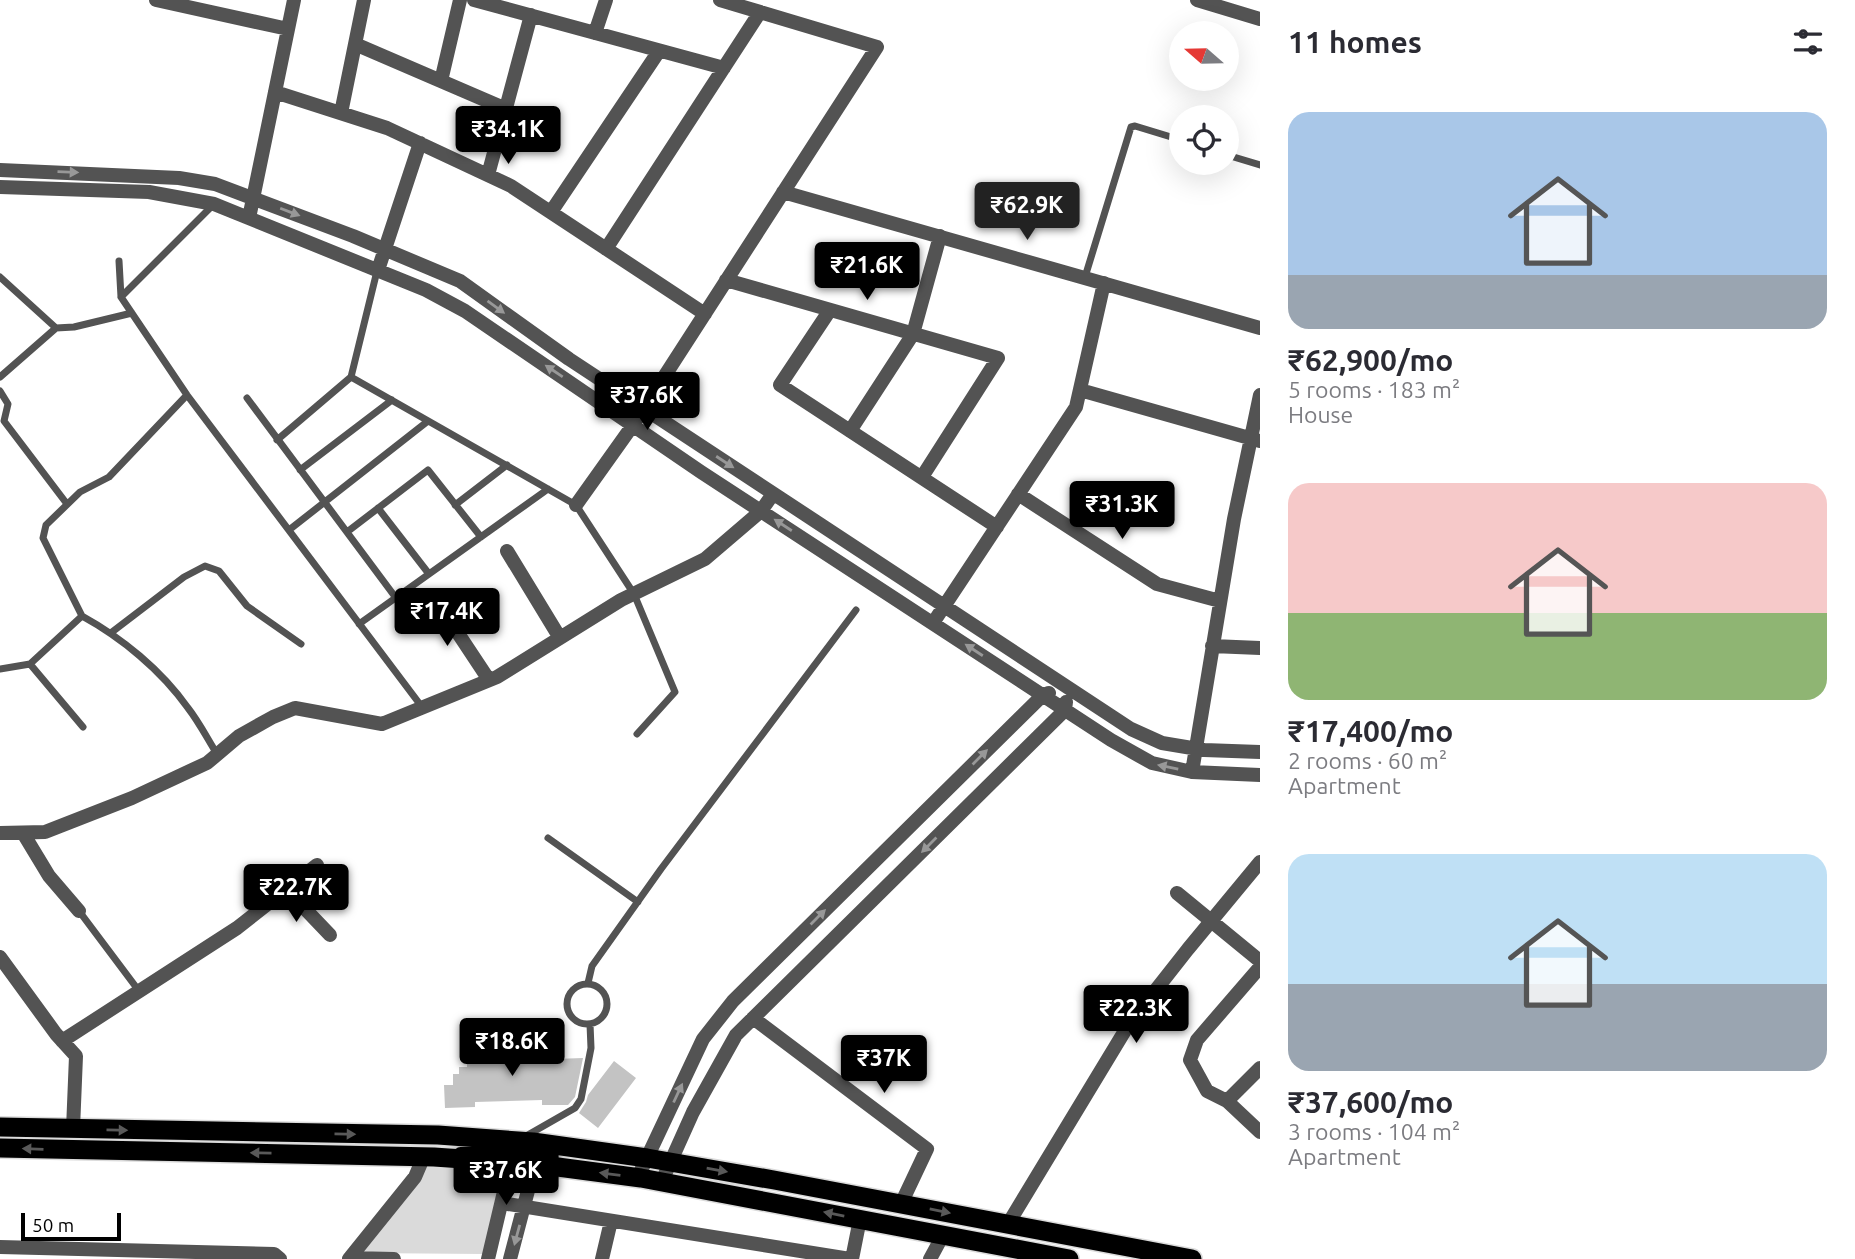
<!DOCTYPE html>
<html lang="en">
<head>
<meta charset="utf-8">
<style>
  :root { --surface:#fff; --page:#f2f2f3; --text:#2b2b33; --muted:#7c7c81; --accent:#000 }
  body { margin:0; font-family:Ubuntu,sans-serif; background:var(--page); color:var(--text); height:100vh; display:flex; flex-direction:column; font-size:26px; white-space:nowrap }
  * { box-sizing:border-box; margin:0 }
  p { font-size:23px; color:var(--muted) }
  .icon { flex:none; width:38px; height:38px; fill:none; stroke:currentColor; stroke-width:2; stroke-linecap:round; stroke-linejoin:round }
  .map { position:relative; flex:1; overflow:hidden }
  .details { display:flex; flex-direction:column; background:var(--surface); width:595px }
  .details>* { flex:none }
  .needle { width:46px; rotate:290deg }
  .fabs { position:absolute; left:1169px; top:21px; display:grid; gap:14px }
  .fabs a { display:grid; place-items:center; width:70px; height:70px; border-radius:50%; background:var(--surface); box-shadow:0 7px 28px #0002; font-size:35px }
  .scale { position:absolute; left:21px; bottom:18px; width:100px; box-sizing:border-box; padding-left:7px; border:4px solid #000; border-top:0; font-size:19px; line-height:24px; white-space:nowrap; color:#000; -webkit-text-stroke:5px #fff; paint-order:stroke }
  .price { position:absolute; translate:-50% -60px; padding:0 16px; border-radius:7px; background:var(--accent); color:#fff; font-size:23px; line-height:46px; filter:drop-shadow(0 2px 4px #0008) }
  .price::after { content:''; position:absolute; left:50%; top:42px; width:21px; height:16px; margin-left:-10px; background:inherit; clip-path:polygon(0 0,100% 0,50% 100%) }
  .price.on { background:#222; color:#fff }
  ul { padding:0; list-style:none }
  li { display:grid; align-content:center; gap:14px; height:371px; padding:0 28px }
  li span { display:grid; place-items:center; height:217px; border-radius:21px; color:#555 }
  li>.icon { margin-inline-start:auto }
  span .icon { width:126px; height:126px; fill:#fffc; stroke-width:1 }
  li b { font-size:30px }
  h2 { display:flex; justify-content:space-between; align-items:center; height:84px; padding:0 28px; font-size:30px }
  main { display:flex; flex:1; min-height:0 }
  .map>svg:first-child { display:block }
</style>
</head>
<body>
<main>
<div class="map">
<svg width="1260" height="1259" viewBox="0 0 1260 1259">
  <rect width="100%" height="100%" fill="#fff"/>
  <!-- green -->
  <path fill="#dadada" d="M 428,1163 L 504,1167 L 483,1254 L 362,1253 Z"/>
  <!-- building -->
  <path fill="#c3c3c3" d="M 481,1038 L 507,1038 L 507,1048 L 526,1048 L 526,1060 L 583,1058 L 575,1097 L 568,1105 L 542,1105 L 542,1100 L 475,1102 L 475,1107 L 445,1108 L 444,1085 L 453,1085 L 453,1074 L 459,1074 L 459,1067 L 467,1067 L 467,1058 L 475,1058 L 475,1048 L 481,1048 Z
    M 614,1061 L 636,1078 L 598,1128 L 579,1113 L 586,1102 L 588,1095 Z"/>
  <g fill="none" stroke-linecap="round" stroke-linejoin="round">
    <defs>
      <path id="trunk" d="M 0,1127 L 438,1135 L 533,1142 L 647,1158 L 774,1180 L 1192,1259
        M 0,1148 L 434,1157 L 535,1164 L 641,1178 L 1069,1259"/>
    </defs>
    <!-- trunk casing -->
    <use href="#trunk" stroke="#dbdbdb" stroke-width="22"/>
    <!-- service -->
    <path stroke="#535353" stroke-width="7" d="M 1227,155 L 1260,165
      M 119,261 L 121,297 L 187,395 L 422,707
      M 0,277 L 56,328
      M 1085,277 L 1131,127 L 1135,126 L 1181,140
      M 121,297 L 214,204
      M 0,377 L 56,328 L 74,327 L 132,313
      M 351,377 L 576,505 L 634,594 L 675,692 L 637,734
      M 0,391 L 8,404 L 4,421 L 67,504
      M 247,398 L 396,598
      M 277,440 L 351,377 L 377,271
      M 300,470 L 392,400
      M 455,505 L 507,465
      M 378,508 L 429,574
      M 289,530 L 428,421
      M 347,532 L 428,470 L 481,537
      M 82,616 C 122,638 161,670 188,708 C 199,722 207,738 217,754
      M 359,624 L 548,489
      M 112,632 L 184,577 L 205,566 L 219,571 L 247,606 L 301,644
      M 30,664 L 82,616 L 43,538 L 46,525 L 80,492 L 109,477 L 187,395
      M 0,669 L 30,664 L 83,727
      M 548,838 L 638,902
      M 79,911 L 139,991
      M 588,983 L 592,966 L 661,869 L 856,610
      M567 1004a20 20 0 1 1 40 0a20 20 0 1 1-40 0Z
      M 526,1136 L 575,1108 L 581,1099 L 591,1048 L 590,1024"/>
    <!-- minor -->
    <path stroke="#535353" stroke-width="14" d="M 156,0 L 288,29
      M 474,0 L 724,68
      M 1197,0 L 1260,19
      M 595,33 L 606,0
      M 355,44 L 506,109
      M 441,81 L 460,0
      M 275,92 L 387,128 L 511,186 L 705,314
      M 341,113 L 364,0
      M 0,170 L 179,178 L 215,184 L 353,236 L 460,281 L 569,359 L 1131,729 L 1162,743 L 1204,750 L 1260,752
      M 488,175 L 531,15
      M 0,187 L 149,192 L 214,204 L 426,290 L 465,311 L 701,472 L 1111,740 L 1152,763 L 1192,772 L 1260,775
      M 783,192 L 1260,328
      M 551,212 L 659,51
      M 249,218 L 294,0
      M 606,249 L 760,12
      M 378,270 L 420,143
      M 726,280 L 998,358 L 922,477
      M 830,310 L 780,385 L 997,527
      M 1080,390 L 1260,441
      M 850,431 L 913,334 L 940,236
      M 1018,494 L 1157,584 L 1220,601
      M 576,505 L 633,425 L 877,47 L 720,0
      M 507,551 L 560,638
      M 434,597 L 489,680
      M 933,623 L 1076,407 L 1104,283
      M 1212,646 L 1260,648
      M 1192,772 L 1234,519 L 1260,395
      M 0,833 L 45,832 L 132,798 L 207,763 L 239,736 L 273,717 L 295,708 L 382,724 L 497,677 L 621,600 L 705,559 L 761,511 L 773,494
      M 23,833 L 49,876 L 79,911
      M 287,890 L 330,935
      M 1177,893 L 1260,961
      M 0,957 L 56,1034 L 76,1056 L 73,1129
      M 1260,967 L 1197,1040 L 1190,1060 L 1207,1091 L 1227,1101 L 1260,1132
      M 753,1018 L 927,1149 L 901,1204
      M 62,1041 L 237,928 L 317,865
      M 1227,1101 L 1260,1068
      M 638,1177 L 703,1039 L 733,1001 L 1043,695 L 1049,693
      M 662,1181 L 693,1112 L 736,1035 L 1065,710 L 1066,702
      M 502,1203 L 850,1259
      M 1008,1224 L 1129,1024 L 1188,949 L 1260,862
      M 0,1247 L 274,1254 L 280,1259
      M 350,1258 L 394,1259
      M 349,1259 L 415,1177 L 424,1156
      M 488,1259 L 511,1162
      M 510,1259 L 535,1164
      M 602,1259 L 611,1221
      M 852,1259 L 860,1219
      M 930,1259 L 943,1235"/>
    <!-- trunk -->
    <use href="#trunk" stroke="#000" stroke-width="19"/>
  </g>
  <!-- one-way arrows -->
  <defs><path id="oneway-solid" d="M-6-.8H1V-3.2L6.5 0L1 3.2V.8H-6Z" transform="scale(1.75)"/></defs>
  <g fill="#989898">
    <use href="#oneway-solid" transform="translate(68 172) rotate(2)"/>
    <use href="#oneway-solid" transform="translate(290 212) rotate(21)"/>
    <use href="#oneway-solid" transform="translate(496 307) rotate(36)"/>
    <use href="#oneway-solid" transform="translate(554 371) rotate(-146)"/>
    <use href="#oneway-solid" transform="translate(725 462) rotate(33)"/>
    <use href="#oneway-solid" transform="translate(783 525) rotate(-147)"/>
    <use href="#oneway-solid" transform="translate(974 650) rotate(-147)"/>
    <use href="#oneway-solid" transform="translate(980 757) rotate(-45)"/>
    <use href="#oneway-solid" transform="translate(1168 767) rotate(-168)"/>
    <use href="#oneway-solid" transform="translate(929 845) rotate(135)"/>
    <use href="#oneway-solid" transform="translate(818 917) rotate(-45)"/>
    <use href="#oneway-solid" transform="translate(678 1093) rotate(-65)"/>
    <use href="#oneway-solid" transform="translate(517 1235) rotate(105)"/>
  </g>
  <g fill="#595959">
    <use href="#oneway-solid" transform="translate(117 1130) rotate(1)"/>
    <use href="#oneway-solid" transform="translate(345 1134) rotate(1)"/>
    <use href="#oneway-solid" transform="translate(33 1149) rotate(-178)"/>
    <use href="#oneway-solid" transform="translate(261 1153) rotate(-179)"/>
    <use href="#oneway-solid" transform="translate(717 1170) rotate(10)"/>
    <use href="#oneway-solid" transform="translate(610 1174) rotate(-173)"/>
    <use href="#oneway-solid" transform="translate(940 1211) rotate(11)"/>
    <use href="#oneway-solid" transform="translate(834 1214) rotate(-169)"/>
  </g>
</svg>
<div class="fabs">
<a><svg class="needle" viewBox="-14 -14 28 28"><path d="M0-13l5 13h-10z" fill="#e53935"/><path d="M0 13l5-13h-10z" fill="#7c7c81"/></svg></a>
<a><svg class="icon" aria-label="locate" viewBox="0 0 24 24"><circle cx="12" cy="12" r="6"/><path d="M12 2v4M12 18v4M2 12h4M18 12h4"/></svg></a>
</div>
<div class="scale">50 m</div>
<b class="price" style="left:508px;top:166px">₹34.1K</b>
<b class="price on" style="left:1027px;top:242px">₹62.9K</b>
<b class="price" style="left:867px;top:302px">₹21.6K</b>
<b class="price" style="left:647px;top:432px">₹37.6K</b>
<b class="price" style="left:1122px;top:541px">₹31.3K</b>
<b class="price" style="left:447px;top:648px">₹17.4K</b>
<b class="price" style="left:296px;top:924px">₹22.7K</b>
<b class="price" style="left:1136px;top:1045px">₹22.3K</b>
<b class="price" style="left:512px;top:1078px">₹18.6K</b>
<b class="price" style="left:884px;top:1095px">₹37K</b>
<b class="price" style="left:506px;top:1207px">₹37.6K</b>
</div>
<section class="details">
<h2>11 homes<svg class="icon" aria-label="filters" viewBox="0 0 24 24"><path d="M4 7h16M4 17h16"/><circle cx="9" cy="7" r="2"/><circle cx="15" cy="17" r="2"/></svg></h2>
<ul>
<li><span style="background:linear-gradient(#a9c7e8 75%,#9aa5b1 0)"><svg class="icon" aria-label="home" viewBox="0 0 24 24"><path d="M3 11l9-7 9 7M6 9v11h12V9"/></svg></span><div><b>₹62,900/mo</b><p>5 rooms · 183 m²</p><p>House</p></div></li>
<li><span style="background:linear-gradient(#f6c9c9 60%,#8fb573 0)"><svg class="icon" aria-label="home" viewBox="0 0 24 24"><path d="M3 11l9-7 9 7M6 9v11h12V9"/></svg></span><div><b>₹17,400/mo</b><p>2 rooms · 60 m²</p><p>Apartment</p></div></li>
<li><span style="background:linear-gradient(#bfe0f5 60%,#9aa5b1 0)"><svg class="icon" aria-label="home" viewBox="0 0 24 24"><path d="M3 11l9-7 9 7M6 9v11h12V9"/></svg></span><div><b>₹37,600/mo</b><p>3 rooms · 104 m²</p><p>Apartment</p></div></li>
</ul>
</section>
</main>
</body>
</html>
